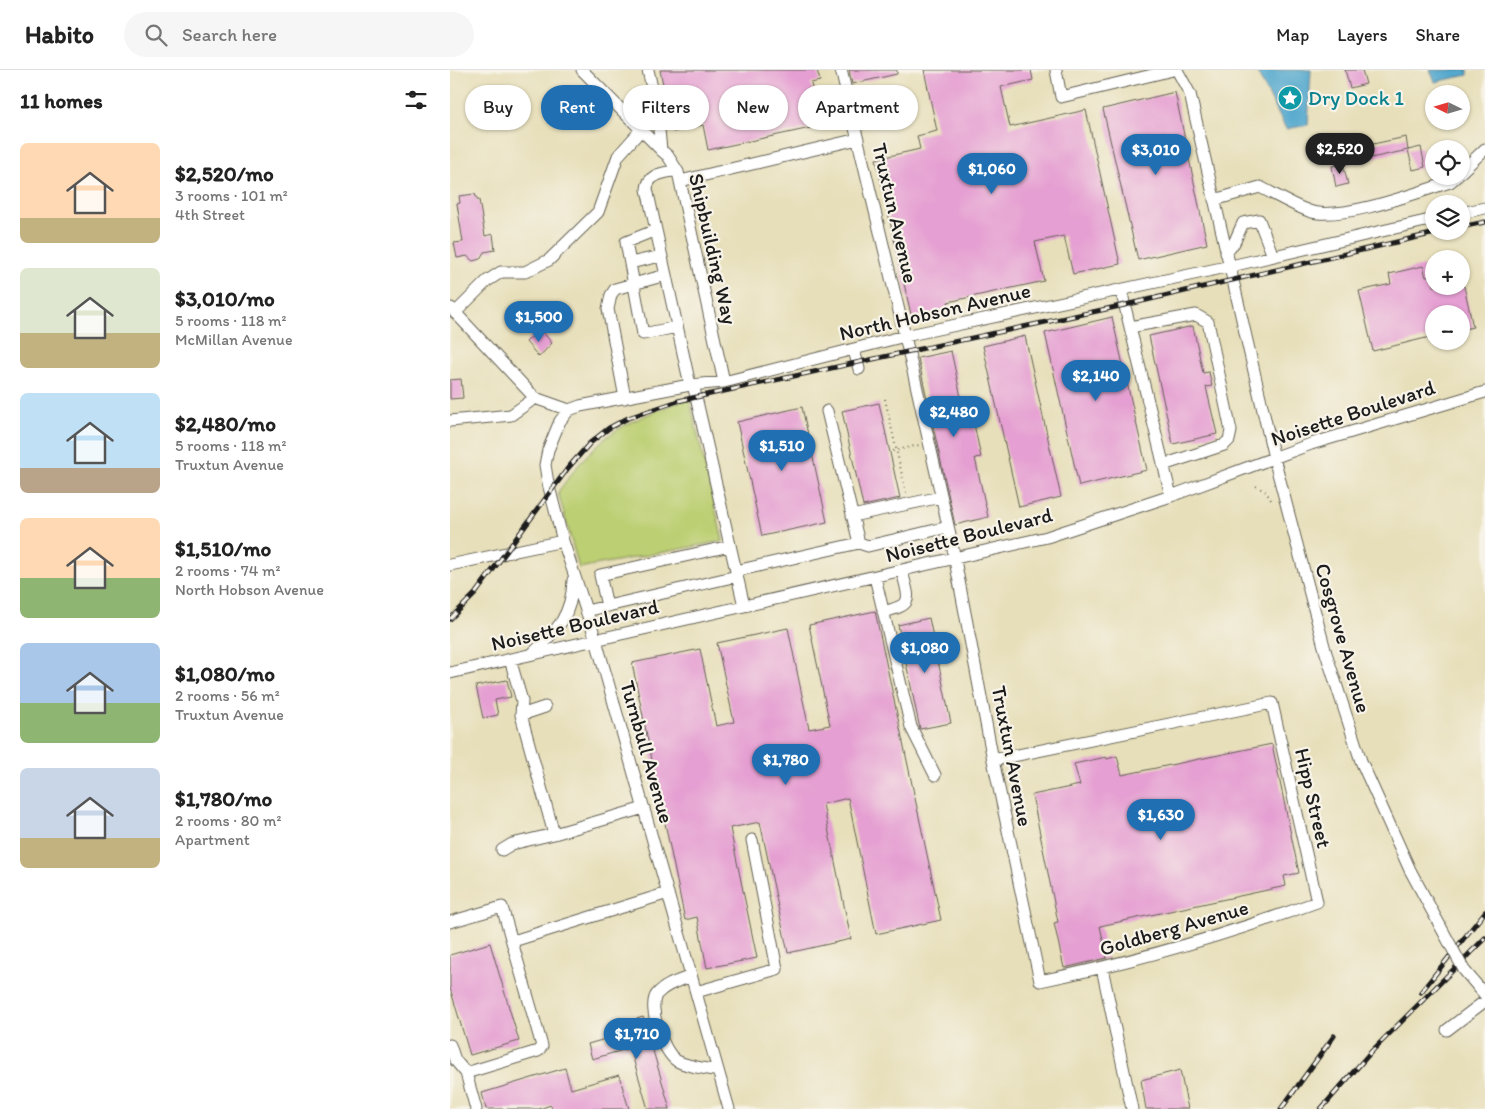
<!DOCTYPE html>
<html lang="en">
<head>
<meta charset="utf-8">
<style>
  :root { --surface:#fff; --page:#f6f6f6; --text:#222; --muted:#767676; --line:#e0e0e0; --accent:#1f6fb2 }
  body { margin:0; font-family:Itim,sans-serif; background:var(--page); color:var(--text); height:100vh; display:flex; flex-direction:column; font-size:19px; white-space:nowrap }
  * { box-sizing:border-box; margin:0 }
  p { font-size:16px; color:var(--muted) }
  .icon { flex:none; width:28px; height:28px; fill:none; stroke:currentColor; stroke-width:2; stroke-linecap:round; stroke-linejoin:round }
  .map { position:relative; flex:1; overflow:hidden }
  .side { display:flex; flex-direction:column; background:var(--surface); width:450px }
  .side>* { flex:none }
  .banner { position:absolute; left:15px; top:15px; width:475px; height:45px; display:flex; gap:10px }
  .needle { width:32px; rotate:275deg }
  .controls { position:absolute; left:975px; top:15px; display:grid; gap:10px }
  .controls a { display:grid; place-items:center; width:45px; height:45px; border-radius:50%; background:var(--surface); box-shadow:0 1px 4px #0004; font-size:25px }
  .price { position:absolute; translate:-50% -42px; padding:0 11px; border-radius:18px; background:var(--accent); color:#fff; font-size:16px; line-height:32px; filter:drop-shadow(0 1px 2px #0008) }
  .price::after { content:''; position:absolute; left:50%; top:30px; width:15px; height:11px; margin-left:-8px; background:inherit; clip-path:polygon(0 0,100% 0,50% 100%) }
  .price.on { background:#222; color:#fff }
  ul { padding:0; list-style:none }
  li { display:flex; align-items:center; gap:15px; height:125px; padding:0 20px }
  li span { display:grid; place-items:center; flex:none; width:140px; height:100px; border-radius:8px; color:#555 }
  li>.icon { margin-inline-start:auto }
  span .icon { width:60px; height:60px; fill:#fffc; stroke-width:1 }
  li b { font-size:21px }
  h2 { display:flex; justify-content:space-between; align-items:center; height:60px; padding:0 20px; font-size:21px }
  .chip { padding:0 18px; border-radius:22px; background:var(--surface); box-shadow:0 1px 4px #0004; font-size:18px; line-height:45px }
  .chip.on { background:var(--accent); color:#fff }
  header { display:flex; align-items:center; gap:30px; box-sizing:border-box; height:70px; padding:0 25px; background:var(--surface); border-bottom:1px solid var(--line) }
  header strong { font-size:24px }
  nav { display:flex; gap:28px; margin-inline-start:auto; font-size:18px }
  .search { width:350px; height:45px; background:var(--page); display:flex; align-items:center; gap:12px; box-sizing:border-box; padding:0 18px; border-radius:28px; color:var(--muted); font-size:19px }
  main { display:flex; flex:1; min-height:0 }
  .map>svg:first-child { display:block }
</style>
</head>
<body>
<header>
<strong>Habito</strong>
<div class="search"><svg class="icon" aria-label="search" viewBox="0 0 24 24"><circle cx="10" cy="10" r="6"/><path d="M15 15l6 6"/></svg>Search here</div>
<nav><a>Map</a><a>Layers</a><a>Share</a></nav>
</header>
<main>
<section class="side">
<h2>11 homes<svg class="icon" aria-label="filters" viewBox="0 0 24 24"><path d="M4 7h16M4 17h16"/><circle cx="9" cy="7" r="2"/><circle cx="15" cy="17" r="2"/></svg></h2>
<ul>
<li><span style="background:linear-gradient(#ffd9b3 75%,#c2b280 0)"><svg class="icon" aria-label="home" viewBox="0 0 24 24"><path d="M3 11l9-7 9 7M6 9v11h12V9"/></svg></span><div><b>$2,520/mo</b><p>3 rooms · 101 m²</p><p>4th Street</p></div></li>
<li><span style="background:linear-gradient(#dfe7d0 65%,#c2b280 0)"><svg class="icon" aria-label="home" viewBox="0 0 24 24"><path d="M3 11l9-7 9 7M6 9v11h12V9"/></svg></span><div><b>$3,010/mo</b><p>5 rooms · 118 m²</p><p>McMillan Avenue</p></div></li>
<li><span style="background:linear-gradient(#bfe0f5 75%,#b9a48a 0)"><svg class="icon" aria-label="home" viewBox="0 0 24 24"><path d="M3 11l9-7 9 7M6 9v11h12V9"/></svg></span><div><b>$2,480/mo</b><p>5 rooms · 118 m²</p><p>Truxtun Avenue</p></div></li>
<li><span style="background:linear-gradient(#ffd9b3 60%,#8fb573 0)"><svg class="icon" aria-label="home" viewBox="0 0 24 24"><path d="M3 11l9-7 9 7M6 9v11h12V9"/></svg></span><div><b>$1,510/mo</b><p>2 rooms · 74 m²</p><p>North Hobson Avenue</p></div></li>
<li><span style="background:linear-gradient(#a9c7e8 60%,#8fb573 0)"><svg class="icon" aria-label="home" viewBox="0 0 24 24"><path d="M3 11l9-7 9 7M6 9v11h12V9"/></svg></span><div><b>$1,080/mo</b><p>2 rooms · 56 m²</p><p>Truxtun Avenue</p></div></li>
<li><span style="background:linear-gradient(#c9d6e8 70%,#c2b280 0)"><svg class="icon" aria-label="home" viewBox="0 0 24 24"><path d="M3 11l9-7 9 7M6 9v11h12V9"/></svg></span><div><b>$1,780/mo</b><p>2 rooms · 80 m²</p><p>Apartment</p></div></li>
</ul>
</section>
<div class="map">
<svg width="1035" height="1039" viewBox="0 0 1035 1039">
  <rect width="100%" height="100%" fill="#f7f3e8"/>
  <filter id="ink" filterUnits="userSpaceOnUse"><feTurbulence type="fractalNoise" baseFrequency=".02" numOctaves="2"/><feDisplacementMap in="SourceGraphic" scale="10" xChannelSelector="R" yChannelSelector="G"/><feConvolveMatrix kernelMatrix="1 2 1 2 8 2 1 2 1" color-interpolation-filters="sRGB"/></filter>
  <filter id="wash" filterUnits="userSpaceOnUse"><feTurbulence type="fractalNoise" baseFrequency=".0096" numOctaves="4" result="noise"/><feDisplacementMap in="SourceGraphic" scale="20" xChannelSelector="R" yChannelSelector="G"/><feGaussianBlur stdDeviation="1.12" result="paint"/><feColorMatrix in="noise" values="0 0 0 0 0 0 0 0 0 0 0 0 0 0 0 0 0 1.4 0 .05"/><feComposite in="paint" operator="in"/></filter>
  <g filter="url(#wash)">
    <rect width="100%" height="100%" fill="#e7dfba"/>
    <!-- green -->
    <path fill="#bccf72" stroke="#6c7647" d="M 239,328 L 273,471 L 129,498 L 108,422 C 121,404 135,385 153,370 C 177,350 210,340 239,328 Z"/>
    <!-- water -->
    <path fill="#52a8ce" stroke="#376275" d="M 806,0 L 861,0 L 858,55 L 836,59 Z
      M 980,0 L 1018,0 L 1018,5 L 985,12 Z"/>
    <g id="blocks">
      <!-- building -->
      <path fill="#e59fd2" d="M 210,0 L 367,0 L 370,11 L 361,13 L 370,56 L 258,80 L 253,55 L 223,62 Z
        M 399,0 L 447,0 L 447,4 L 402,14 Z
        M 474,0 L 581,0 L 583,10 L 551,17 L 560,57 L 636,40 L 670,194 L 623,204 L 614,166 L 585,172 L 594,211 L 498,232 L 500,241 L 462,249 L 426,89 L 470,79 L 467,66 L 487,61 Z
        M 895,0 L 912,0 L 916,14 L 900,18 Z
        M 725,22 L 757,174 L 688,190 L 653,39 Z
        M 956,67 L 958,80 L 893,94 L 890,81 Z
        M 971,77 L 975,97 L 963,100 L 958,80 Z
        M 893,94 L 898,114 L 886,117 L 882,96 Z
        M 25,124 L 27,130 L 29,130 L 35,166 L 43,164 L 45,180 L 34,182 L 30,189 L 23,191 L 17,186 L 7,188 L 4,173 L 13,172 L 7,134 L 10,133 L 9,126 Z
        M 973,196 L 976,207 L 984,205 L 984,216 L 1014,216 L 1023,257 L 1011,260 L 1011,244 L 984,244 L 984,266 L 923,281 L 909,221 L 941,214 L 939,204 Z
        M 662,247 L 697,400 L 629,416 L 595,263 Z
        M 743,256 L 753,303 L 759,302 L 762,316 L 756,317 L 767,364 L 723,374 L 699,266 Z
        M 90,259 L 102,273 L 89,287 L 76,272 Z
        M 575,266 L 611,427 L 569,437 L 533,276 Z
        M 501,281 L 514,341 L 521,340 L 531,387 L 525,388 L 538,447 L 505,455 L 468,288 Z
        M 11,309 L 13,328 L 0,329 L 0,310 Z
        M 429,333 L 450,428 L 413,436 L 392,341 Z
        M 352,337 L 377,452 L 312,466 L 287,352 Z
        M 425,541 L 491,850 L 426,864 L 398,728 L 373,734 L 401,869 L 338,883 L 310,752 L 280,758 L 307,888 L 257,898 L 247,847 L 235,850 L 182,593 L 250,579 L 266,656 L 284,652 L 267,573 L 338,558 L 359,659 L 380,655 L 359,555 Z
        M 479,548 L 501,653 L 470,659 L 448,555 Z
        M 57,610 L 61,627 L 45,630 L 48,645 L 33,648 L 26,616 Z
        M 822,674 L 849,803 L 834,806 L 836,816 L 650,856 L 657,888 L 614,898 L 604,853 L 608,852 L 582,725 L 630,715 L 624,694 L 656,687 L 657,689 L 667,686 L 672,705 Z
        M 40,873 L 69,971 L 20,985 L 0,918 L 0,885 Z
        M 193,947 L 199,967 L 220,1039 L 198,1039 L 180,978 L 142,989 L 138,974 L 176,963 L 173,953 Z
        M 115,998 L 121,1019 L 169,1005 L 179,1039 L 102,1039 L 101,1035 L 89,1039 L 36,1039 L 32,1023 Z
        M 730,1000 L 738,1039 L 696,1039 L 691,1010 Z"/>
    </g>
  </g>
  <g filter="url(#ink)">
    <use href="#blocks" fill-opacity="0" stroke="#636053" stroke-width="1"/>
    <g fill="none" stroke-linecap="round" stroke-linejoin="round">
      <defs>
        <path id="minor" d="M 132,0 L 211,80
          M 198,0 L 207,40 L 211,80 L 218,86 L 228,102 L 274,312
          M 391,0 L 455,266 L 501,469 L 543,690 L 590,911 C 684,892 776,865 867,832 L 822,633 L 543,690
          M 606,0 L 611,27 L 723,0
          M 727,0 L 740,24 L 824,388 L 875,580
          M 227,100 C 215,103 198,103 197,119 L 240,315
          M 1011,102 L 1035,79
          M 230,111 L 408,69
          M 764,130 L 810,117 C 826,125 842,135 859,141 C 889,152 969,122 1000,112 L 1007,106
          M 1011,143 L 1035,138
          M 206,160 L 176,172 L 193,264 L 227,257
          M 776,183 L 784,173 L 793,153 L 809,150 L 823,186
          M 180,193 L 211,186
          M 671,220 L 721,426
          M 1,238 L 85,328
          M 5,243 L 37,211 L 51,202 L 75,202 L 99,190 L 148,142 L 168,86 L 191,60
          M 680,257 L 746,245 L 758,252 L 781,361 L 779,370 L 774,375 L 713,395
          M 404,280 L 409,299
          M 243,314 L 294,536
          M 175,328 L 158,239 L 161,225 L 165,219 L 216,205
          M 119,340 L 110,351 L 98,380 L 95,395 L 98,413 L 113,471 L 146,570 L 279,1039
          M 377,341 L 409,473 L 418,476 L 498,457
          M 0,351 L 61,345 L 85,328 L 119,340 L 130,336 L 240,315 L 274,312 L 455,266 L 781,196 L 984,149
          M 402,446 L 491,427
          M 0,495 L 113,471
          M 286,501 L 409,473
          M 425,507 L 461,657 L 485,705
          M 157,536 L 150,505 L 280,476
          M 136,541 L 287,506
          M 433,542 C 465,534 459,530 452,501
          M 82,584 C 107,560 122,546 123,510
          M 60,589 L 72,631 L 71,645 L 104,764 L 194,738
          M 0,603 L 597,467 L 721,426 L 861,374 L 1035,322
          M 71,645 L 95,637
          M 52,780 L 62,774 L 104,764
          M 0,852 L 52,837 L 92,976 L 88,981 L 16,1003
          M 63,871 L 218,823
          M 652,898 L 682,1039
          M 241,906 C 229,911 216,914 207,924 C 197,936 213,983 227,991 C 238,997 255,998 268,1001
          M 246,922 L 327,899 L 302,770
          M 997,960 L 1035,931
          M 0,975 L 5,990 L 16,1003 L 26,1039"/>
      </defs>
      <!-- minor casing -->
      <use href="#minor" stroke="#636053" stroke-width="13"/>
      <!-- path -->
      <path stroke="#636053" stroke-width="2" stroke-dasharray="1 4" stroke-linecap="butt" d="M 435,329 L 456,423
        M 443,381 L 469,375
        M 806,416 L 816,422 L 823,433"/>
      <!-- minor -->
      <use href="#minor" stroke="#fff" stroke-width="11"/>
      <defs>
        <path id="rail" d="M 1011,157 L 1035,152
          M 0,549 L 25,524 L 118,398 L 140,373 L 159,358 L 178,348 L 228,331 L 675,235 L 994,161
          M 971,922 L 1035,842
          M 831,1039 L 884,966
          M 871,1039 L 920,983 L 1035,868"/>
      </defs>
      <!-- rail casing -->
      <use href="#rail" stroke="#1c1c1c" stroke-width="5"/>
      <!-- rail -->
      <use href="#rail" stroke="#f7f3e8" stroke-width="3" stroke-dasharray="9" stroke-linecap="butt"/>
      <defs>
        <path id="minor-bridge" d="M 875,580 L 911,691 L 960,800 L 1014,900 L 1035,925"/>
      </defs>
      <!-- minor-bridge casing -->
      <use href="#minor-bridge" stroke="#636053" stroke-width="13" stroke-linecap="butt"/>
      <!-- minor-bridge -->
      <use href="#minor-bridge" stroke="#fff" stroke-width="11"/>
    </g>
  </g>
  <!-- icons -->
  <defs>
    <symbol id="sight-disc" viewBox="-11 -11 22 22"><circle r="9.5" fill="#0f9aa8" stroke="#f7f3e8"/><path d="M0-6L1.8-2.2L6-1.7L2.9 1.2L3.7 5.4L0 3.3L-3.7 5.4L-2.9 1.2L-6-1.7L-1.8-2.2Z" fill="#fff"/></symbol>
  </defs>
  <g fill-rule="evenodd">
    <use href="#sight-disc" x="826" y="14" width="28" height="28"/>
  </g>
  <g text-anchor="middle" stroke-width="4.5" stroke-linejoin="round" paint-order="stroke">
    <!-- culture labels -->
    <g font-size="21" fill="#0d838f" stroke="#f7f3e8" text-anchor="start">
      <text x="858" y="35">Dry Dock 1</text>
    </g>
    <!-- street labels -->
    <g font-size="21" fill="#1c1c1c" stroke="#f7f3e8">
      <text transform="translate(445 143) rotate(77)" y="7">Truxtun Avenue</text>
      <text transform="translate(263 179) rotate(77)" y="7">Shipbuilding Way</text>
      <text transform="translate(485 242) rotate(-13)" y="7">North Hobson Avenue</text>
      <text transform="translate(903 343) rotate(-18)" y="7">Noisette Boulevard</text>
      <text transform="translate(519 465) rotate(-14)" y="7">Noisette Boulevard</text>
      <text transform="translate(125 555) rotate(-13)" y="7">Noisette Boulevard</text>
      <text transform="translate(893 568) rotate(74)" y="7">Cosgrove Avenue</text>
      <text transform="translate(197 682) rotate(74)" y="7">Turnbull Avenue</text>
      <text transform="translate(562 686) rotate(79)" y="7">Truxtun Avenue</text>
      <text transform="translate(863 728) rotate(77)" y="7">Hipp Street</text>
      <text transform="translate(724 858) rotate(-16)" y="7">Goldberg Avenue</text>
    </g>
  </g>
</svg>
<div class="controls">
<a><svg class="needle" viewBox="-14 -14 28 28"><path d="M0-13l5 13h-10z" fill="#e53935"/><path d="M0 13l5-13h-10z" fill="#767676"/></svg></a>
<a><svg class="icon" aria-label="locate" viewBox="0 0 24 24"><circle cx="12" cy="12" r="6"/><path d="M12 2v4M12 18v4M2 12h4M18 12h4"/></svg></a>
<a><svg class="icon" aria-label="layers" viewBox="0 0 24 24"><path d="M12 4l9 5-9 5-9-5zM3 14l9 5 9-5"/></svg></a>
<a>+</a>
<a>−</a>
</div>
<b class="price on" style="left:890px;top:105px">$2,520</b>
<b class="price" style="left:706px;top:106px">$3,010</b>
<b class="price" style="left:542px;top:125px">$1,060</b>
<b class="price" style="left:89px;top:273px">$1,500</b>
<b class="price" style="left:646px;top:332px">$2,140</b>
<b class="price" style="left:504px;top:368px">$2,480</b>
<b class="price" style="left:332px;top:402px">$1,510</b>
<b class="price" style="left:475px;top:604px">$1,080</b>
<b class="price" style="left:336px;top:716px">$1,780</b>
<b class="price" style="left:711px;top:771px">$1,630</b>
<b class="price" style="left:187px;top:990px">$1,710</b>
<div class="banner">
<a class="chip">Buy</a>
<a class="chip on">Rent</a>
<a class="chip">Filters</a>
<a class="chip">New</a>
<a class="chip">Apartment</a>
</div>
</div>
</main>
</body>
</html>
